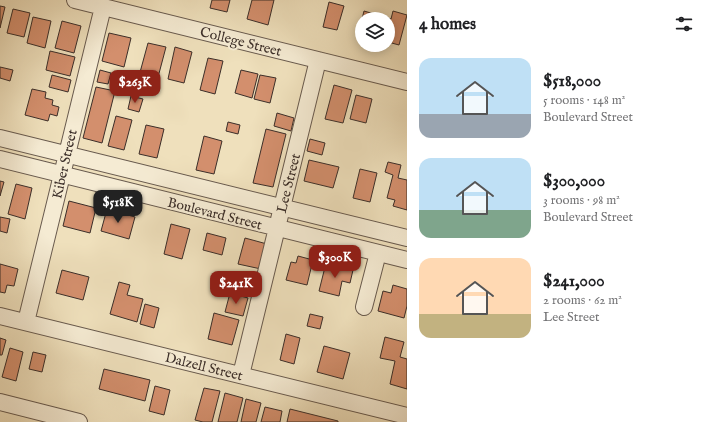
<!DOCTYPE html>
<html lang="en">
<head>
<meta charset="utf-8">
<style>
  :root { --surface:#fff; --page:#f6f6f6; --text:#202124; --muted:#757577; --accent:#8f2418 }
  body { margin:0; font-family:"IM FELL English",serif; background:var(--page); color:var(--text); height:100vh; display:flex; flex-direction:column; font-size:15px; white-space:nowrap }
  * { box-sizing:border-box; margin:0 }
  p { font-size:13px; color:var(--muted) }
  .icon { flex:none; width:22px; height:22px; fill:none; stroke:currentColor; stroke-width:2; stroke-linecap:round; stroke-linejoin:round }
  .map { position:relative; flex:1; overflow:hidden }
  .sheet { display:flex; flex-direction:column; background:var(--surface); width:300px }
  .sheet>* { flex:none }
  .buttons { position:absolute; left:355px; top:12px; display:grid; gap:8px }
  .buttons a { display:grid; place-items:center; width:40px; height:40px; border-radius:50%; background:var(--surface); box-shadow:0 2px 10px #0003; font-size:20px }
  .price { position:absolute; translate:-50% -34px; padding:0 9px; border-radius:8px; background:var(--accent); color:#fff; font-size:13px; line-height:26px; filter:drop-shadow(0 1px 2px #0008) }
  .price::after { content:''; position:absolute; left:50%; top:24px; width:12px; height:9px; margin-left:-6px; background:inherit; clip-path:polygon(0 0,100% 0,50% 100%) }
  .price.active { background:#222; color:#fff }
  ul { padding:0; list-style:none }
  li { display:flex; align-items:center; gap:12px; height:100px; padding:0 12px }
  li span { display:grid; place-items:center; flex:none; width:112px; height:80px; border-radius:12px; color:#555 }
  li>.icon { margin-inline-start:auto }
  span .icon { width:48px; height:48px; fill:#fffc; stroke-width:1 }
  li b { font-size:17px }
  h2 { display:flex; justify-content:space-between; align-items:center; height:48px; padding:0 12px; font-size:17px }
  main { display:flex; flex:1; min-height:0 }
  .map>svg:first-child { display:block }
</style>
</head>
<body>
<main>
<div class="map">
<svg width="407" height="422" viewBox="0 0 407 422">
  <rect width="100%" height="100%" fill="#efe0bc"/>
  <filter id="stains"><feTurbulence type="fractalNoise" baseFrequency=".005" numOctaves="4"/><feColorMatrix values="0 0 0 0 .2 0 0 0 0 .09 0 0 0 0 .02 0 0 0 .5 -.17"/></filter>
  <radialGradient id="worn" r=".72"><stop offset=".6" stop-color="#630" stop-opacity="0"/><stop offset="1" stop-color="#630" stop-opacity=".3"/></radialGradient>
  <!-- building -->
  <path fill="#d38f6d" stroke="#3b2e29" d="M 212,0 L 230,0 L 227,12 L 210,8 Z
    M 252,0 L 274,0 L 268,25 L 247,19 Z
    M 329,2 L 344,6 L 337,30 L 323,27 Z
    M 0,6 L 5,7 L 0,28 Z
    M 13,9 L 30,13 L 24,37 L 7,33 Z
    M 364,11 L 391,19 L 393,11 L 407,15 L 399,45 L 388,42 L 388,19 L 362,19 Z
    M 33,17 L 51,21 L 45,48 L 27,43 Z
    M 362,20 L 362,35 L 358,34 Z
    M 62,21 L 81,26 L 74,53 L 55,48 Z
    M 109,33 L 131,38 L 124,67 L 102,61 Z
    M 148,43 L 166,47 L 157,81 L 139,76 Z
    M 175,47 L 192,52 L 184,83 L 168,79 Z
    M 50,51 L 75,57 L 70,76 L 46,70 Z
    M 208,58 L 223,61 L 215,94 L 200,90 Z
    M 0,67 L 13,70 L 10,81 L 0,78 Z
    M 100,70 L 111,73 L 108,84 L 97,82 Z
    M 241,70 L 258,74 L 252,98 L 235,93 Z
    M 52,75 L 71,80 L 68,92 L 49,87 Z
    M 260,75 L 276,78 L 270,103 L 254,99 Z
    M 334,85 L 352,90 L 343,123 L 325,119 Z
    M 96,87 L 115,91 L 102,143 L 83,138 Z
    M 32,89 L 46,92 L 45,98 L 53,100 L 52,105 L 59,107 L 57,116 L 50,114 L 48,121 L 25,115 Z
    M 356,95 L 372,99 L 366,123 L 350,119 Z
    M 131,96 L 143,99 L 139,112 L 128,109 Z
    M 277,113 L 294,118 L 291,131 L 274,126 Z
    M 116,116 L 132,120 L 124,150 L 108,146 Z
    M 228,122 L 240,125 L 238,134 L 226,131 Z
    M 146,125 L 164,129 L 157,158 L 139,154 Z
    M 266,129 L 286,134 L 273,187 L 253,183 Z
    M 204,136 L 222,141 L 214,174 L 196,170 Z
    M 310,139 L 325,143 L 322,155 L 307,151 Z
    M 309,160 L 339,167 L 333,188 L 304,181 Z
    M 388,162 L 401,165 L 398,178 L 407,180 L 407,210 L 393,206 L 395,200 L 387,198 L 393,175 L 385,172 Z
    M 360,169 L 377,173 L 370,202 L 353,198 Z
    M 0,181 L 4,182 L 0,196 Z
    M 16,184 L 32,188 L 25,219 L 8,214 Z
    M 69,201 L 96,208 L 90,233 L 63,226 Z
    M 107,209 L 135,217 L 129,239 L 101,231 Z
    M 0,217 L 10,219 L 7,233 L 0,231 Z
    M 171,224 L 190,229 L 182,259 L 164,254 Z
    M 207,233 L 226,238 L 222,255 L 203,250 Z
    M 245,238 L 267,244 L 261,269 L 238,264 Z
    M 298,256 L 313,260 L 307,285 L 286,280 L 291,262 L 296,263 Z
    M 326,263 L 353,270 L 350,283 L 342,281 L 339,296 L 319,291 Z
    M 0,264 L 18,269 L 14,286 L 7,285 L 5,293 L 0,292 Z
    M 62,270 L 89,277 L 83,300 L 56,293 Z
    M 234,277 L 251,282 L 248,293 L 231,289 Z
    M 119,282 L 130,285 L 127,295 L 143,299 L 137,322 L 110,314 Z
    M 393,285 L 407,289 L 407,306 L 404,318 L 378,311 L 383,291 L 391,293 Z
    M 230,293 L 248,298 L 243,316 L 225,312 Z
    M 145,304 L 159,308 L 154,328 L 140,324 Z
    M 214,313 L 239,320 L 232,345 L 208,339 Z
    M 310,314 L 323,317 L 320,329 L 307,326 Z
    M 286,334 L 300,338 L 294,364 L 280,360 Z
    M 385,337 L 404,342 L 400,357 L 407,359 L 407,389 L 390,384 L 395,361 L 380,358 Z
    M 0,338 L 6,340 L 2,355 L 0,355 Z
    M 324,346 L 350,353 L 343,379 L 317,372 Z
    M 10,348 L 23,352 L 16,381 L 2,377 Z
    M 33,352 L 46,355 L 42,372 L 29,369 Z
    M 104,369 L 150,380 L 145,401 L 99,389 Z
    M 155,386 L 170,390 L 164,415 L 149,411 Z
    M 204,388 L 220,391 L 212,422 L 203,422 L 195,420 Z
    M 225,393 L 243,398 L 237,422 L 218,422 Z
    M 246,399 L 261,403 L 256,422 L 241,422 Z
    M 265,407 L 282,411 L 280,422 L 261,422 Z
    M 290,409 L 338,421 L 338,422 L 287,422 Z"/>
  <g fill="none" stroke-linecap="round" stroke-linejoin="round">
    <defs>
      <path id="minor" d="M 75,0 L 407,82
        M 0,138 L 407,238
        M 0,159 L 407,260
        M 364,307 L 378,253
        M 0,316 L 407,416
        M 26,322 L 103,7
        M 241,375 L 318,60
        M 0,402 L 79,422"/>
    </defs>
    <!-- minor casing -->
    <use href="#minor" stroke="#685a4e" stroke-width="18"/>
    <!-- minor -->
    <use href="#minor" stroke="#f5ebd3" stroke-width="16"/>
  </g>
  <g text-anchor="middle" stroke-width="4" stroke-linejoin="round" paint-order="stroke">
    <!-- street labels -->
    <g font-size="14" fill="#3b2e29" stroke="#f5ebd3">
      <text transform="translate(241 41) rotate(14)" y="5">College Street</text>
      <text transform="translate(64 164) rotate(-77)" y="5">Kiber Street</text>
      <text transform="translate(288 183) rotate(-76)" y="5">Lee Street</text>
      <text transform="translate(215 213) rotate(14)" y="5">Boulevard Street</text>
      <text transform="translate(204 366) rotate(14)" y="5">Dalzell Street</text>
    </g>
  </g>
  <rect width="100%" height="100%" filter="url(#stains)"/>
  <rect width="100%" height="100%" fill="url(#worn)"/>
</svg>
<div class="buttons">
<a><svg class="icon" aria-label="layers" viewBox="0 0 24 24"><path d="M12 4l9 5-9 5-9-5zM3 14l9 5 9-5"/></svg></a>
</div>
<b class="price" style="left:135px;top:104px">$263K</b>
<b class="price active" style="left:118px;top:224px">$518K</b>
<b class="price" style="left:335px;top:279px">$300K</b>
<b class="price" style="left:236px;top:305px">$241K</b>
</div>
<section class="sheet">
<h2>4 homes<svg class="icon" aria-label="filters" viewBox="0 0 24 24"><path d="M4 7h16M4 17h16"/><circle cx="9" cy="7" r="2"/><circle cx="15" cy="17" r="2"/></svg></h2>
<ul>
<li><span style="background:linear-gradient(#bfe0f5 70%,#9aa5b1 0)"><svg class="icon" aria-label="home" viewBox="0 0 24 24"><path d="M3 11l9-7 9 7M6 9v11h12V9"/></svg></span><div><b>$518,000</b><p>5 rooms · 148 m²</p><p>Boulevard Street</p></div></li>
<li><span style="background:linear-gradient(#bfe0f5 65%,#7fa58c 0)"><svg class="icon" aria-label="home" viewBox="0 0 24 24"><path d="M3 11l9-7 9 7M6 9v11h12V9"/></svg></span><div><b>$300,000</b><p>3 rooms · 98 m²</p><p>Boulevard Street</p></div></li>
<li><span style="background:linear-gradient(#ffd9b3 70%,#c2b280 0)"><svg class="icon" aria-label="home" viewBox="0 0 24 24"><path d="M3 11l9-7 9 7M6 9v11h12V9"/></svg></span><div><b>$241,000</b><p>2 rooms · 62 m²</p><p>Lee Street</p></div></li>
</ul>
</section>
</main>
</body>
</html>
